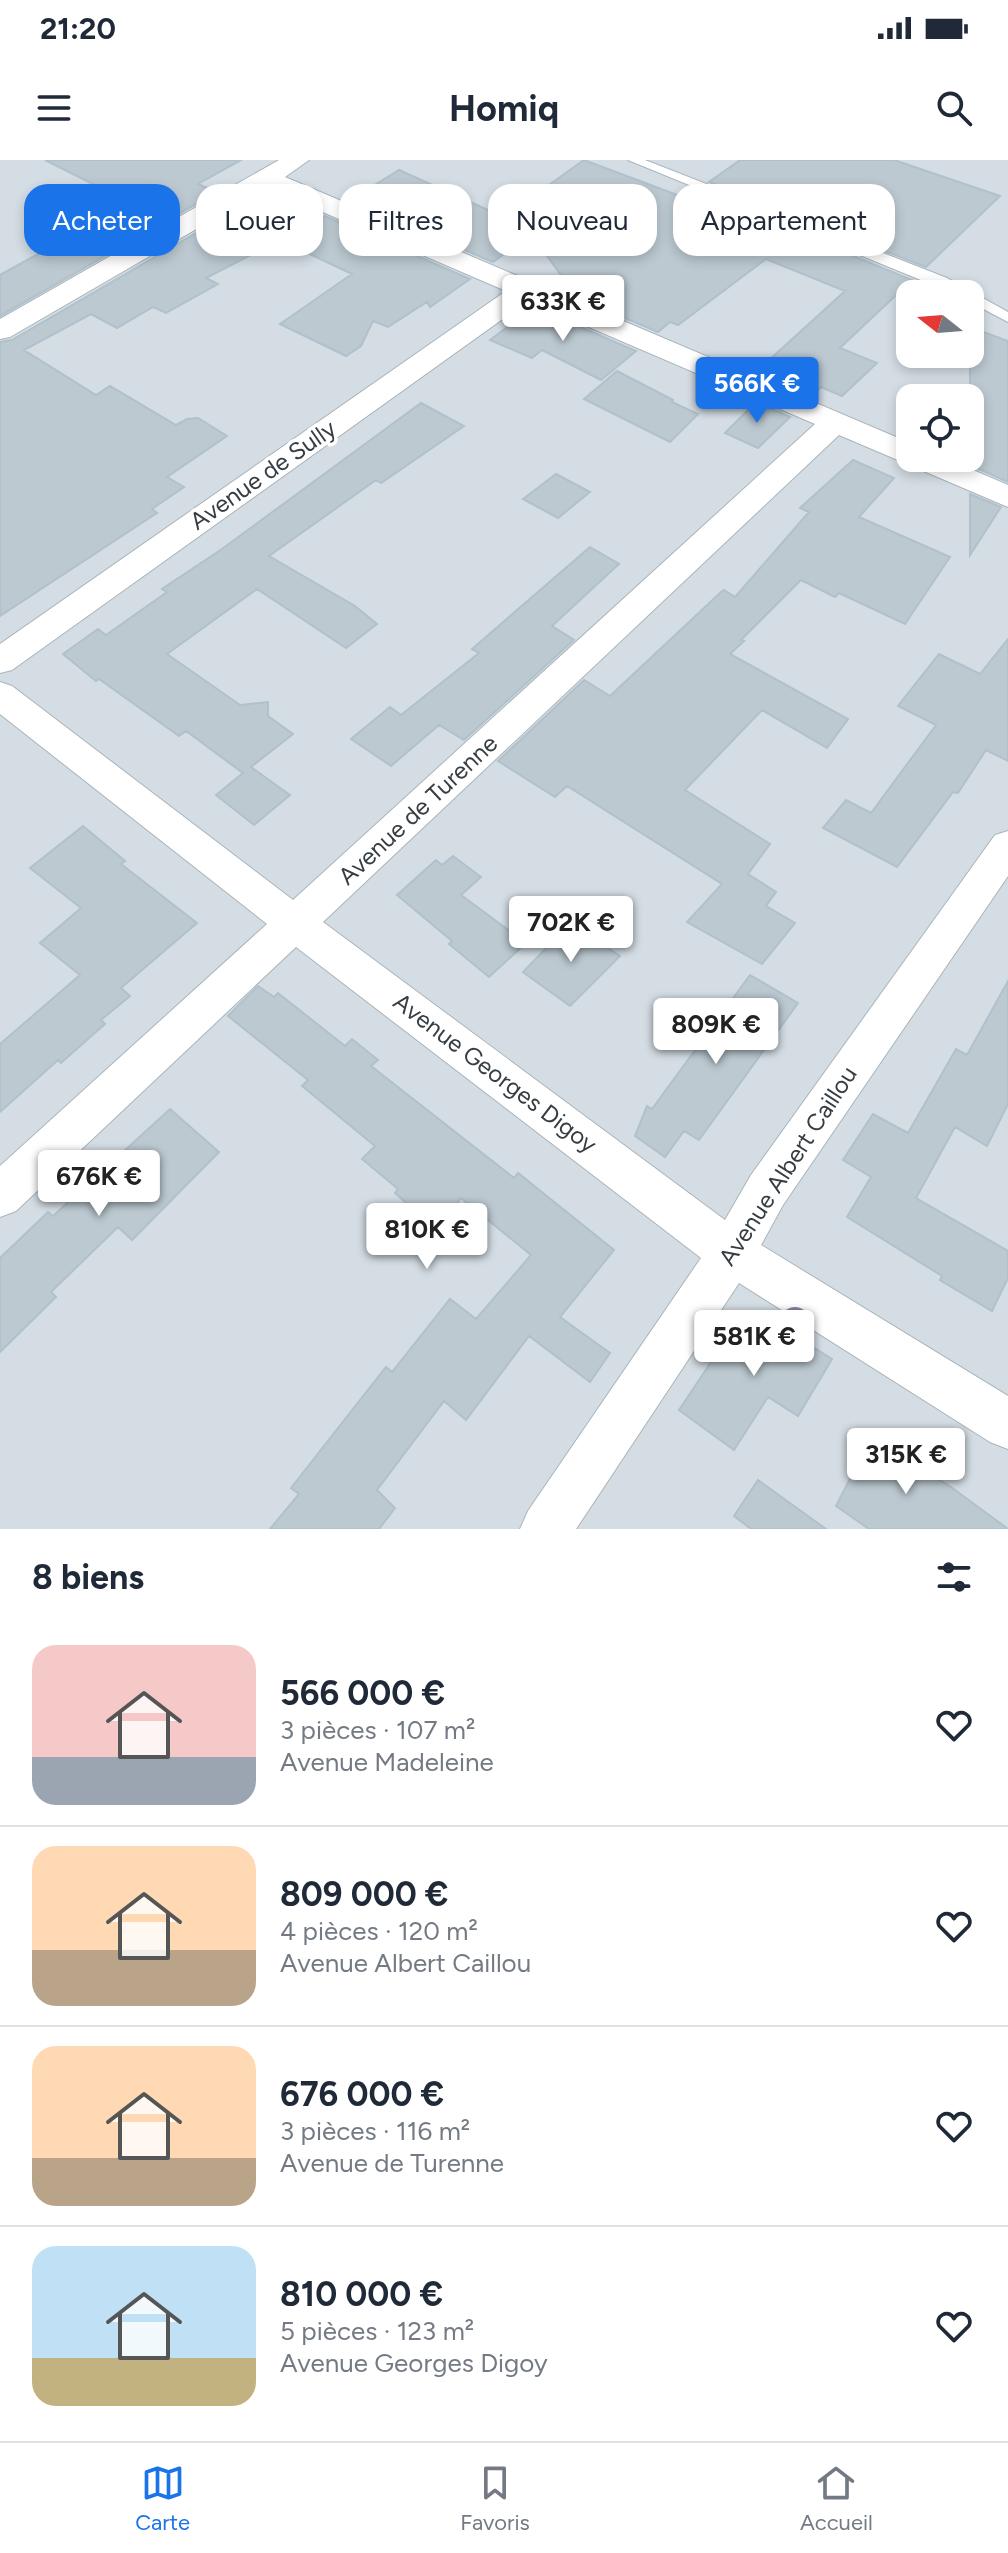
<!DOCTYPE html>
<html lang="fr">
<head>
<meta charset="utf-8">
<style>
  :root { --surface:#fff; --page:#f2f2f3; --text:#1f2937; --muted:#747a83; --line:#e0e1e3; --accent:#1a73e8 }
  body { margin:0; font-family:Figtree,sans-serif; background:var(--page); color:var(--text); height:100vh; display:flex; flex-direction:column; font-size:30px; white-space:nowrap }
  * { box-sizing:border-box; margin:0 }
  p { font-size:26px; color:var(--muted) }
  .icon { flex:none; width:44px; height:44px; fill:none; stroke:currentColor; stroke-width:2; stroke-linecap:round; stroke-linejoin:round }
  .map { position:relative; height:1369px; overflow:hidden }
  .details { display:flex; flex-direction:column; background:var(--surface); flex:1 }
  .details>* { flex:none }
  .guide { position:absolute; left:24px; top:24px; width:960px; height:72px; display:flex; gap:16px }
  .needle { width:52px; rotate:287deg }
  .fabs { position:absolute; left:896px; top:120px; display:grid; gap:16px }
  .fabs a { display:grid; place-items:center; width:88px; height:88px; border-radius:16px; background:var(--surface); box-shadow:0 4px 12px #0003; font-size:40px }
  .price { position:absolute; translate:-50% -68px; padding:0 18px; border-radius:8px; background:#fff; color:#222; font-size:26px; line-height:52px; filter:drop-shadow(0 2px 4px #0008) }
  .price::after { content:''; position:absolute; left:50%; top:48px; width:24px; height:18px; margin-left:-12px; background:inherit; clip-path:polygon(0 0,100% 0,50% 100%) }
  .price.selected { background:var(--accent); color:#fff }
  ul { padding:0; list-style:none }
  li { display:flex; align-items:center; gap:24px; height:200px; padding:0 32px }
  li+li { border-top:2px solid var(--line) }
  li span { display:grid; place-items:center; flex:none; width:224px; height:160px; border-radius:24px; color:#555 }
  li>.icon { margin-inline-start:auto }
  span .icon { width:96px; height:96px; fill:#fffc; stroke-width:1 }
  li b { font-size:34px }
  h2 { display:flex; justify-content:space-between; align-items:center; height:96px; padding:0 32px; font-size:34px }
  .chip { padding:0 28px; border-radius:24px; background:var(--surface); box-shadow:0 4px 12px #0003; font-size:28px; line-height:72px }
  .chip.selected { background:var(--accent); color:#fff }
  .status { display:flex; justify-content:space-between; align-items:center; height:56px; padding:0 40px; background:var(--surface); direction:ltr }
  .status svg { height:22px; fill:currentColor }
  header { display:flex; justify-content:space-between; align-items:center; height:104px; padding:0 32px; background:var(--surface); font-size:36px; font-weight:700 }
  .menu { display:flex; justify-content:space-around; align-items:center; height:112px; border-top:2px solid var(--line); background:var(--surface); font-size:22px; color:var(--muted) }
  .menu a { display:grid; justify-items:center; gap:4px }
  .menu .selected { color:var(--accent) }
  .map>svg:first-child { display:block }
</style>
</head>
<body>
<div class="status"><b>21:20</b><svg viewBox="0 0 49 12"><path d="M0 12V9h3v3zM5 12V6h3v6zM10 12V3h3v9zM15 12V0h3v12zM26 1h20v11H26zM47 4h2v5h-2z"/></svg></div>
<header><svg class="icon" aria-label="menu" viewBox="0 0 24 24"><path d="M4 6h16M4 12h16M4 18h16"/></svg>Homiq<svg class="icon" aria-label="search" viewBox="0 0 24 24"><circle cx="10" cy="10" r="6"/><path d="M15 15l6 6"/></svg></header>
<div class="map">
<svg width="1008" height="1369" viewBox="0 0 1008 1369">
  <rect width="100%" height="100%" fill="#e5ecf1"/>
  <!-- residential -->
  <path fill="#d4dde4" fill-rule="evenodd" d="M 0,0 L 1008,0 L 1008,1369 L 0,1369 ZM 910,134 L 970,134 L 970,194 L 910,194 ZM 910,238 L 970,238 L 970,298 L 910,298 Z"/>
  <!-- building -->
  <path fill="#bcc9d1" stroke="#b0c1cb" stroke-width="2" d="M 45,0 L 241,0 L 198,24 L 217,32 L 0,156 L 0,115 L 85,68 L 73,63 L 119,37 Z
    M 584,0 L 685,38 L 695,31 L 912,120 L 840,188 L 877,203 L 842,236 L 821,227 L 810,237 L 775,222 L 787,210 L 767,202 L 845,131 L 766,99 L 678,165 L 670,162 L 658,172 L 557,129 L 566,122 L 531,74 L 493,102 L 349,41 L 399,10 L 526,67 L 514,50 Z
    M 740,0 L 894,0 L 1000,36 L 926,107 L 709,22 Z
    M 246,44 L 303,68 L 206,118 L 218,124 L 166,153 L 153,147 L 117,168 L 91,154 L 24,190 L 96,235 L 110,226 L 176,265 L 187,259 L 198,258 L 227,276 L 167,317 L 184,327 L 152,349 L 157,353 L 0,456 L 0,182 L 12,180 Z
    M 325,56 L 470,119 L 430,147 L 427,142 L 388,167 L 373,161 L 361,186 L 346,196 L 280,164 L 352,114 L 284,82 Z
    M 534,147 L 636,191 L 601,220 L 542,190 L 532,198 L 490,180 Z
    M 970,167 L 1008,181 L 1008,322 L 970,305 Z
    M 617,211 L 673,240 L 672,242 L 698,254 L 670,282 L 584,239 Z
    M 756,242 L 790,257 L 758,288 L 725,273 Z
    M 421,243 L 464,266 L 381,323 L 376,320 L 269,396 L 355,446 L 377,464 L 346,488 L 257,429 L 167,494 L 240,545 L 268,542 L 268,556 L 293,574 L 251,607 L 290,635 L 254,665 L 216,635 L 243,613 L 186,571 L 179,576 L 99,519 L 96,521 L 63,494 L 98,469 L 106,475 L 167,432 L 162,429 L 222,389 Z
    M 853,300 L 894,318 L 859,357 L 950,397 L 905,464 L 839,433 L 835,437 L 801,420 L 741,480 L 744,481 L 730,494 L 848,559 L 827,588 L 762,550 L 685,630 L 770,684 L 748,714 L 776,732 L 766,746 L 795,763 L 762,804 L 687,762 L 722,724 L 567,626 L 555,637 L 498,601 L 584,520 L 610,536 L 721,432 L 724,430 L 735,437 L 809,352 L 800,348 Z
    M 556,314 L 590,332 L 558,358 L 523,339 Z
    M 970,334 L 1001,347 L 970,395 Z
    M 590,387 L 619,404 L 552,466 L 574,480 L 464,580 L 439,565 L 391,606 L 351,579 L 390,547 L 401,555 L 479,493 L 472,489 Z
    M 1008,479 L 1008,601 L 986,590 L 958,633 L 953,632 L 897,707 L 823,668 L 846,640 L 871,653 L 936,565 L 898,546 L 939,494 L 980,514 Z
    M 83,666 L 125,701 L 121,704 L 197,763 L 121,828 L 130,836 L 101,860 L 105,864 L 61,903 L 58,900 L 0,952 L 0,884 L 80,815 L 40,783 L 81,748 L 30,708 Z
    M 453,696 L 481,717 L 461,735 L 526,783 L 489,817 L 449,784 L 452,781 L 397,735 L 436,700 L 442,705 Z
    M 570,763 L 620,796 L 570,846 L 523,812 Z
    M 750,815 L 798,843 L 699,980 L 684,971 L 665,997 L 635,976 L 647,946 L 652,949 Z
    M 1008,821 L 1008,944 L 987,986 L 955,967 L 916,1038 L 1008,1091 L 1008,1118 L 992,1151 L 940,1120 L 942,1116 L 847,1057 L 871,1017 L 843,1000 L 873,954 L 908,973 L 956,889 L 967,895 Z
    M 258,826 L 274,837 L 278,833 L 345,886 L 352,879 L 378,900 L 371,906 L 514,1018 L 518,1013 L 614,1090 L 560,1157 L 610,1193 L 590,1222 L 529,1176 L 466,1260 L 444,1241 L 377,1330 L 395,1348 L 379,1369 L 270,1369 L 299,1334 L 291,1328 L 386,1207 L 392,1212 L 450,1139 L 476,1159 L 531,1095 L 461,1038 L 436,1069 L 395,1033 L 398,1029 L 362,999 L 375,986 L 302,926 L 308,920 L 228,856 Z
    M 170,949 L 219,992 L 132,1080 L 118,1067 L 51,1132 L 56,1137 L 0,1192 L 0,1098 L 48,1052 L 53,1056 Z
    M 760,1154 L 832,1199 L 798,1256 L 768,1237 L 734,1290 L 679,1250 L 739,1160 Z
    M 872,1276 L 951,1327 L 1008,1369 L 869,1369 L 836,1346 Z
    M 758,1320 L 826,1369 L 751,1369 L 734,1356 Z"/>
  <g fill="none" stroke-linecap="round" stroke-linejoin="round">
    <defs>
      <path id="lane" d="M 628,0 L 645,0 L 947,118 L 1008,152 L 1008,162 L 970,142 L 970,134 L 955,134 Z"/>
      <path id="street" d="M 279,0 L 309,0 L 285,17 L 910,283 L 910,298 L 945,298 L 1008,325 L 1008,347 L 839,275 L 323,762 L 725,1060 L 751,1015 L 995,675 L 1008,671 L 1008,716 L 783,1045 L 761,1085 L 1008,1236 L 1008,1289 L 990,1282 L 739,1123 L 576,1369 L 520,1369 L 528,1351 L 701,1098 L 296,787 L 16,1051 L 0,1057 L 0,1006 L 267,764 L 0,554 L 0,522 L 12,526 L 293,740 L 815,264 L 528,141 L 12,510 L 0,513 L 0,484 L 506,131 L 267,28 L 10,177 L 0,179 L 0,159 Z"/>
    </defs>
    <!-- lane casing -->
    <use href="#lane" stroke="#a9b4bb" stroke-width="2"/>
    <!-- street casing -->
    <use href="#street" stroke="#a9b4bb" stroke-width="2"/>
    <!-- lane -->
    <use href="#lane" fill="#fff" fill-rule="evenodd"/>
    <!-- street -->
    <use href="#street" fill="#fff" fill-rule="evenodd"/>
  </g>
  <!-- trees -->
  <circle fill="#8f84aa" cx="795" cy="1161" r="14"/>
  <g text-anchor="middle" stroke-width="7" stroke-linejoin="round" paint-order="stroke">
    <!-- street labels -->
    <g font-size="24" fill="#363e43" stroke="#fff">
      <text transform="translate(263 315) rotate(-35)" y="8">Avenue de Sully</text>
      <text transform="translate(418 650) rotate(-43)" y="8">Avenue de Turenne</text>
      <text transform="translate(495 913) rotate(37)" y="8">Avenue Georges Digoy</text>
      <text transform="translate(788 1006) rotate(-57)" y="8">Avenue Albert Caillou</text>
    </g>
  </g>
</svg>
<div class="fabs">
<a><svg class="needle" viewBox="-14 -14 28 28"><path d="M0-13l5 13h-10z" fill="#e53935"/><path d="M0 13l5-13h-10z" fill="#747a83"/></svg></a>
<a><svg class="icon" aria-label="locate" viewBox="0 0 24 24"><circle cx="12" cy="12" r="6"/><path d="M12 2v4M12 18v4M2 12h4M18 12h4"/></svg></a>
</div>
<b class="price" style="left:563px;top:183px">633K €</b>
<b class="price selected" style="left:757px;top:265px">566K €</b>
<b class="price" style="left:571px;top:804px">702K €</b>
<b class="price" style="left:716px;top:906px">809K €</b>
<b class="price" style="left:99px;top:1058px">676K €</b>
<b class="price" style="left:427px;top:1111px">810K €</b>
<b class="price" style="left:754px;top:1218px">581K €</b>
<b class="price" style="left:906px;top:1336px">315K €</b>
<div class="guide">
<a class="chip selected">Acheter</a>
<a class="chip">Louer</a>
<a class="chip">Filtres</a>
<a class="chip">Nouveau</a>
<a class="chip">Appartement</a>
</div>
</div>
<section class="details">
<h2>8 biens<svg class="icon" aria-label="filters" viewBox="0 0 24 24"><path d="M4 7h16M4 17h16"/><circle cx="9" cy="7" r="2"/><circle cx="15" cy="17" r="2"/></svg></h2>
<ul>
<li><span style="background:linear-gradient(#f6c9c9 70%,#9aa5b1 0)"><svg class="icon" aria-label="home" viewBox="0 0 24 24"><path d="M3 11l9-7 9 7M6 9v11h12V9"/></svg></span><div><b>566 000 €</b><p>3 pièces · 107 m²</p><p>Avenue Madeleine</p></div><svg class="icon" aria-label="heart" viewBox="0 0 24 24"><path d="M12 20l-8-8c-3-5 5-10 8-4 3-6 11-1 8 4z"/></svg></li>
<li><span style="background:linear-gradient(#ffd9b3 65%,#b9a48a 0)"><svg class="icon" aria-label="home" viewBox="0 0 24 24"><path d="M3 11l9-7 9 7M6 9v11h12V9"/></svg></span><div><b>809 000 €</b><p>4 pièces · 120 m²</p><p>Avenue Albert Caillou</p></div><svg class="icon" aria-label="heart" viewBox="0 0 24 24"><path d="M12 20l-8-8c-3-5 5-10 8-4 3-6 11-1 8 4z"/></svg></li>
<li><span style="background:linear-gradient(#ffd9b3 70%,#b9a48a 0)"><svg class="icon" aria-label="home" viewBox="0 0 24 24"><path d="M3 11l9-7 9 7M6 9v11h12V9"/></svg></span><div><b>676 000 €</b><p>3 pièces · 116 m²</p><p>Avenue de Turenne</p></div><svg class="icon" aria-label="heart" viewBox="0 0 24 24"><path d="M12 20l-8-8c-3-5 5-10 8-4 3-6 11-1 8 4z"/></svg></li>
<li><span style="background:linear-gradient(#bfe0f5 70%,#c2b280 0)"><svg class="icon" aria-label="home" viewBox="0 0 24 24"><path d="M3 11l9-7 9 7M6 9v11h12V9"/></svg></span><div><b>810 000 €</b><p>5 pièces · 123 m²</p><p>Avenue Georges Digoy</p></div><svg class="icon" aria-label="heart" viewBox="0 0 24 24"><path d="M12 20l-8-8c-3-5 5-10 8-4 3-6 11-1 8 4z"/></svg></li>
</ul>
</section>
<nav class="menu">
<a class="selected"><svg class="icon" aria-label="map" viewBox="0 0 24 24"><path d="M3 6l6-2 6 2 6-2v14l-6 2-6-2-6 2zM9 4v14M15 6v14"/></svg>Carte</a>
<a><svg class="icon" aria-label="saved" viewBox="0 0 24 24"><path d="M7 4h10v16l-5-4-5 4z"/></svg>Favoris</a>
<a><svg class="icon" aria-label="home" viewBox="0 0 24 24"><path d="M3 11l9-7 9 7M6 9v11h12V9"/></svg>Accueil</a>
</nav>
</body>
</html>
